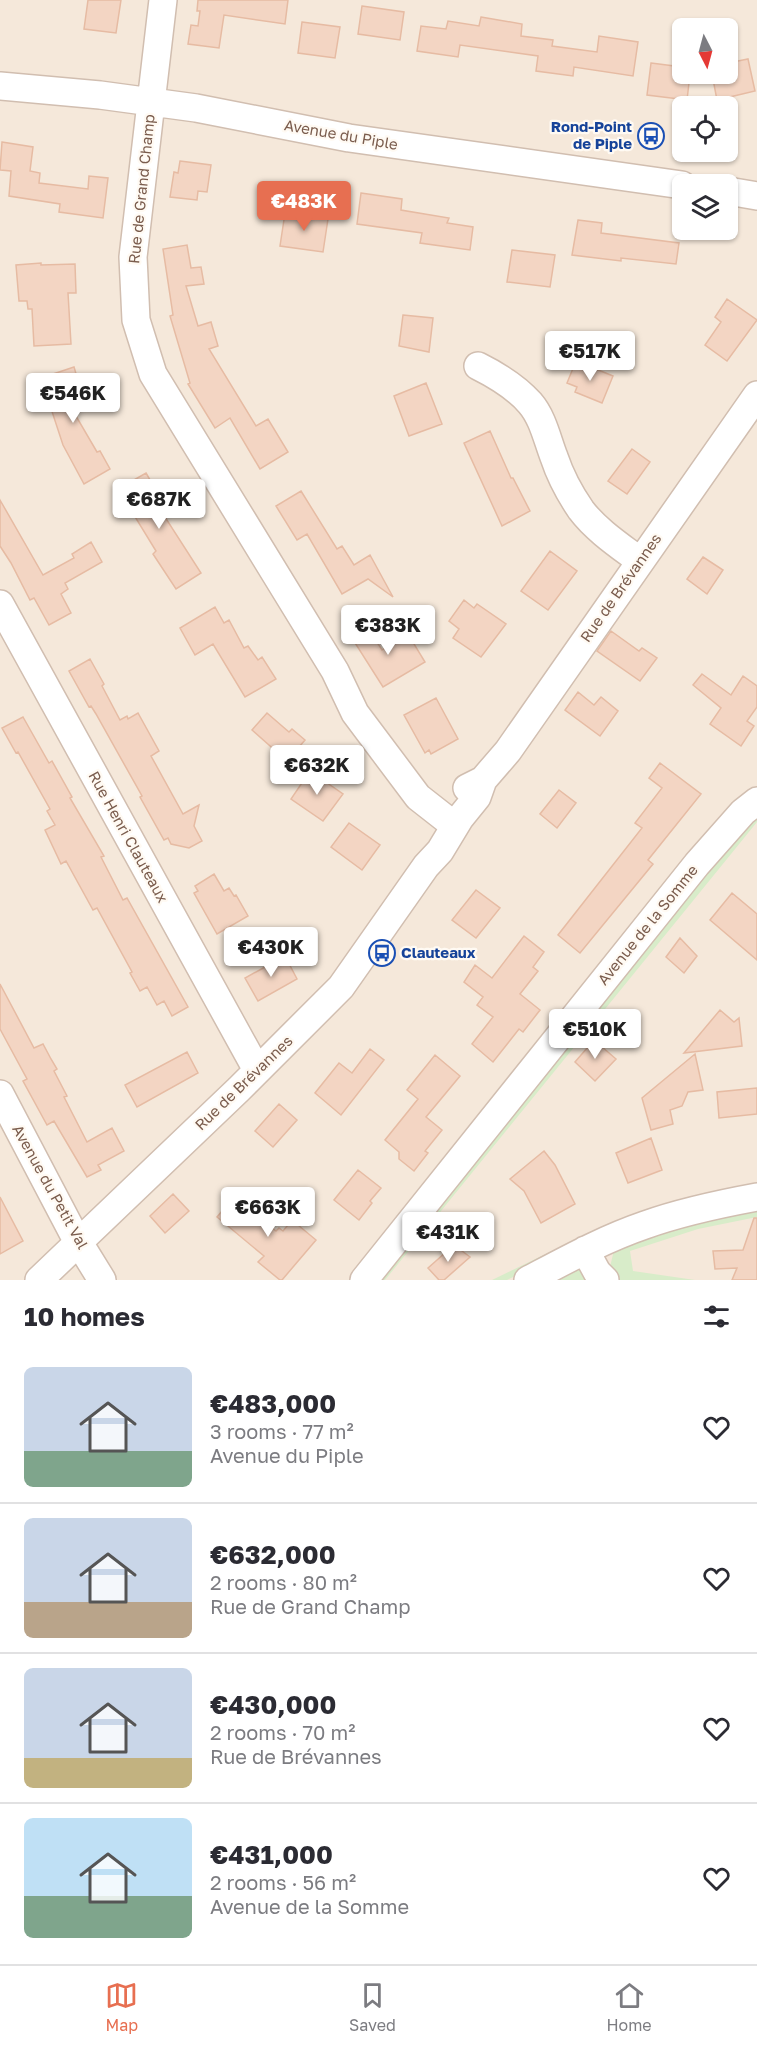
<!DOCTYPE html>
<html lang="en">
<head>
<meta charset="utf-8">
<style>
  :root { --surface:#fff; --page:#f2f2f3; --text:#2b2b33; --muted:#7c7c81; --line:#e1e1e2; --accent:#e76f51 }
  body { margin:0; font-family:"Golos Text",sans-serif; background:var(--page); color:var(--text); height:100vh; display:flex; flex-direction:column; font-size:22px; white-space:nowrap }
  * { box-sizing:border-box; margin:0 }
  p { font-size:20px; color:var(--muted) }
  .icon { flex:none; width:33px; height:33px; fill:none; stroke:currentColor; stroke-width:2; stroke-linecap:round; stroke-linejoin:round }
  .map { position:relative; height:1280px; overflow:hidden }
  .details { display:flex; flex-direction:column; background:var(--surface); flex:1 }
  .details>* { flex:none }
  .needle { width:39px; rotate:174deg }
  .controls { position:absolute; left:672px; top:18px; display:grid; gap:12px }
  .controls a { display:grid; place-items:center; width:66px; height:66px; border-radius:9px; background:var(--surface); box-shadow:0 2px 4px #0004; font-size:30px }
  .price { position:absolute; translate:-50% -51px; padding:0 14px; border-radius:6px; background:#fff; color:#222; font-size:20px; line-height:39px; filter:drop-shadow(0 2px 3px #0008) }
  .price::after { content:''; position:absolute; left:50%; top:36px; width:18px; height:14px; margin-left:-9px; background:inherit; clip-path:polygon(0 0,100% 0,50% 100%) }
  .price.selected { background:var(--accent); color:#fff }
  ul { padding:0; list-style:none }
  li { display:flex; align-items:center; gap:18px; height:150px; padding:0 24px }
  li+li { border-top:2px solid var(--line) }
  li span { display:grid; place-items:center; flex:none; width:168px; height:120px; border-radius:9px; color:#555 }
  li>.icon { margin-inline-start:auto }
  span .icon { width:72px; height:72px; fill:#fffc; stroke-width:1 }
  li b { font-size:26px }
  h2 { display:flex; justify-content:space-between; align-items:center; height:72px; padding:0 24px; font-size:26px }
  .dock { display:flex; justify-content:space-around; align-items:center; height:84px; border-top:2px solid var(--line); background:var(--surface); font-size:16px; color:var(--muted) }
  .dock a { display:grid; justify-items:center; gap:3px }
  .dock .selected { color:var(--accent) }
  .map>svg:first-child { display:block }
</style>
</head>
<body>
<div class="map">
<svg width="757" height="1280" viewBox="0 0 757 1280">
  <rect width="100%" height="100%" fill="#fdf6ec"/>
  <!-- residential -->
  <path fill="#f5e8da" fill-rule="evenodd" d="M 0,0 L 757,0 L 757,1280 L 0,1280 ZM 682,28 L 728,28 L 728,74 L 682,74 ZM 682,106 L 728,106 L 728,152 L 682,152 ZM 682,184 L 728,184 L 728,230 L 682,230 Z"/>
  <!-- green -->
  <path fill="#d8ecc9" d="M 757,816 L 757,822 L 385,1280 L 377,1280 L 725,849 Z
    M 757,1211 L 757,1217 L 698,1229 L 630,1251 L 633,1271 L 695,1280 L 617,1280 L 610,1267 L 614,1250 L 707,1220 Z
    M 556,1249 L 559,1254 L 507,1280 L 492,1280 Z
    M 586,1265 L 594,1280 L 555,1280 Z"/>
  <!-- building -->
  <path fill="#f3d5c3" stroke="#e6bba3" stroke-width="1.5" d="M 88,0 L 121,0 L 116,33 L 84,29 Z
    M 198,0 L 288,0 L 285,24 L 224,15 L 219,48 L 188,44 L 191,25 L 198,26 L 200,11 L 197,11 Z
    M 362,6 L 404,12 L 400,40 L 358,34 Z
    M 481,17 L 522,24 L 521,36 L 553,40 L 552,46 L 597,52 L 599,36 L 638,42 L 633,76 L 574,67 L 573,76 L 536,71 L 538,56 L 460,45 L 458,57 L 417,51 L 421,26 L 446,29 L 448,21 L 479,26 Z
    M 302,22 L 340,27 L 335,58 L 298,53 Z
    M 748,59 L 755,91 L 717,100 L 712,74 L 728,74 L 728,63 Z
    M 651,63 L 682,67 L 682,74 L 690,74 L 687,100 L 647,95 Z
    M 2,142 L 33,147 L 30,171 L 40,173 L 39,183 L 88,189 L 89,176 L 108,178 L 103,218 L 59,212 L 60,204 L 9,196 L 11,171 L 0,170 Z
    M 180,161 L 211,165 L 207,192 L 198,191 L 197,200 L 170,197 L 174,172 L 178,173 Z
    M 361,193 L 402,199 L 401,210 L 449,218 L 447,223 L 473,227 L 470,250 L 420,243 L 422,233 L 357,224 Z
    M 285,213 L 328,219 L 323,252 L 280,246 Z
    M 578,220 L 602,223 L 601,233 L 679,243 L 676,264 L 621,258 L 621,261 L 572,255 Z
    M 187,245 L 191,268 L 201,267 L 204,284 L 186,286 L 198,326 L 211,322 L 218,346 L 209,349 L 256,426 L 268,419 L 288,452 L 260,469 L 230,418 L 215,428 L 188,384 L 190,383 L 170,316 L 173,315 L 163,249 Z
    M 512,250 L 555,255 L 550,287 L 507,282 Z
    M 41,263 L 41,265 L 75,264 L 76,293 L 68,293 L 71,344 L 34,346 L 32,309 L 28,309 L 27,301 L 19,301 L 16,265 Z
    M 727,299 L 757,320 L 727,361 L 705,345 L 721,322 L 715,317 Z
    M 403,315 L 433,318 L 429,352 L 399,346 Z
    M 576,361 L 613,376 L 602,403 L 575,392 L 577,387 L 567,383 Z
    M 74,367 L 86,407 L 73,411 L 97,452 L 100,451 L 110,469 L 84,484 L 63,445 L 41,378 Z
    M 426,383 L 442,424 L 409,436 L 394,396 Z
    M 490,431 L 511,478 L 513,478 L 530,511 L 502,526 L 464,443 Z
    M 632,449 L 650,462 L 627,494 L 608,481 Z
    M 146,473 L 168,511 L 163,514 L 201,573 L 176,589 L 153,554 L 156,551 L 118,489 Z
    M 301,491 L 337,549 L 342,546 L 354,565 L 370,555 L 393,597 L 368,579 L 342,594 L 307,534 L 297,540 L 276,506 Z
    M 0,500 L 43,575 L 74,558 L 72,554 L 91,542 L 102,562 L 65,583 L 68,589 L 61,594 L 71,613 L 49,625 L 34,598 L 30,600 L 11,563 L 0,546 Z
    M 550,551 L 577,571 L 548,610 L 521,591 Z
    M 703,557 L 723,570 L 707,594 L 687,579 Z
    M 464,600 L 474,608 L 477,604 L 506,624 L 481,657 L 453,638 L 459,629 L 449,621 Z
    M 215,607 L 224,623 L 229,620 L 244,648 L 248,646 L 258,660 L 262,657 L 276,679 L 245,697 L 213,644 L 195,655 L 180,628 Z
    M 366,625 L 382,650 L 408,634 L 425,662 L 383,687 L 350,635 Z
    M 611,631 L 639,651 L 642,648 L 657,658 L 640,681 L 597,651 Z
    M 90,659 L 104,684 L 102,686 L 120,720 L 127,716 L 128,719 L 138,713 L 159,751 L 151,756 L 183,814 L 199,805 L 194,826 L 202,841 L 189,848 L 171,844 L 168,838 L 164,840 L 140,797 L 142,796 L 96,714 L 91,706 L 89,707 L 69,671 Z
    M 702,674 L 731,695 L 743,676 L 757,686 L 757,707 L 747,721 L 754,726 L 741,746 L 710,724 L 721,708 L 693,685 Z
    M 578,692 L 594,705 L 601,697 L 618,711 L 600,736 L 565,710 Z
    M 436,698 L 458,739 L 431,754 L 429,750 L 425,753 L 404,715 Z
    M 267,713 L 289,732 L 292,729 L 305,740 L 287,761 L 252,730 Z
    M 23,717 L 49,763 L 52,761 L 72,797 L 70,798 L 104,856 L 101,857 L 123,900 L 127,898 L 188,1007 L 172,1016 L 164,1001 L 157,1005 L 147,987 L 140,991 L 130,973 L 132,972 L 97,908 L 93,910 L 66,861 L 61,864 L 45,830 L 55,825 L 47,811 L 50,809 L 18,752 L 16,753 L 2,728 Z
    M 660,763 L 701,794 L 648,860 L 653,864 L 580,953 L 558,935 L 642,828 L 635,823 L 662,788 L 649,778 Z
    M 310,771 L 343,794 L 323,821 L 291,799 Z
    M 559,790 L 576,803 L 557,828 L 540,814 Z
    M 349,823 L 380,845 L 362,870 L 331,847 Z
    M 214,874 L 224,891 L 229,888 L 234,896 L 236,895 L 248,916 L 217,934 L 194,893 L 198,891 L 195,886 Z
    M 476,890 L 500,908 L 476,938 L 452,920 Z
    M 732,893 L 757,914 L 757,960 L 710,920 Z
    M 524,936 L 544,952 L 533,967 L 538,971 L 520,994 L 540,1010 L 523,1032 L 519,1029 L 493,1062 L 472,1044 L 493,1017 L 477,1005 L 483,997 L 464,982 L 475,965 L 492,978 Z
    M 680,938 L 697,956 L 684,973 L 666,957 Z
    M 285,956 L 297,979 L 258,1001 L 245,978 Z
    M 0,984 L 34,1048 L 43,1044 L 51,1059 L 57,1069 L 54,1071 L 67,1096 L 64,1097 L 87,1142 L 112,1128 L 124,1151 L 98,1165 L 101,1170 L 87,1177 L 54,1121 L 47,1125 L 23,1081 L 27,1079 L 0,1029 Z
    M 720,1010 L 734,1022 L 739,1018 L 742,1046 L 684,1053 Z
    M 594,1040 L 616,1059 L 595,1081 L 575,1062 Z
    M 370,1049 L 384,1060 L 341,1115 L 315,1093 L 339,1063 L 352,1073 Z
    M 187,1052 L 198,1073 L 137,1107 L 125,1085 Z
    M 695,1054 L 703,1090 L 688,1092 L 682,1106 L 670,1110 L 673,1124 L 651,1130 L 642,1098 Z
    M 435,1055 L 460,1076 L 426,1117 L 442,1130 L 425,1151 L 428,1153 L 414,1171 L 399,1159 L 399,1152 L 385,1140 L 418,1099 L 407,1090 Z
    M 757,1088 L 757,1114 L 719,1118 L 717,1092 Z
    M 279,1104 L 297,1120 L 273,1147 L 255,1131 Z
    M 651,1138 L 662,1170 L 628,1183 L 616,1153 Z
    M 544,1151 L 555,1165 L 575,1204 L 541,1223 L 524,1191 L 510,1179 Z
    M 358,1170 L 381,1188 L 370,1201 L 372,1203 L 359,1220 L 334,1200 Z
    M 173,1194 L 189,1211 L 165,1233 L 150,1216 Z
    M 0,1197 L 23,1241 L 0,1254 Z
    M 234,1197 L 276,1231 L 279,1228 L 283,1231 L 292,1220 L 316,1240 L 282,1280 L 280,1280 L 258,1262 L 264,1256 L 217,1217 Z
    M 754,1218 L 757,1218 L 757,1280 L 732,1280 L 737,1268 L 715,1269 L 713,1251 L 743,1250 Z
    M 454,1245 L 470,1257 L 444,1280 L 439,1280 L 428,1268 Z"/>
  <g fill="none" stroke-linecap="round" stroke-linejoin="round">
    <defs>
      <path id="minor" d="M 163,0 L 133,257 L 136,320 L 153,374 L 335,671 L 355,713 L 418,797 L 455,826
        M 0,86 L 100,95 L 196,108 L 349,138 L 682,185
        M 728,191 L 757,196
        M 478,366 C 496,375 516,387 530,403 C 543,418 547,439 554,457 C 560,475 570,494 581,510 C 596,530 620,546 640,561
        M 0,604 L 257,1070
        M 467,788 L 483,780 L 508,751 L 757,395
        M 0,1094 L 73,1233 L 102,1280
        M 585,1250 L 597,1272 L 605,1280
        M 39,1280 L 239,1089 L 341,987 L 426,866 L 440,851 L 460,818 L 477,797 L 483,780
        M 364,1280 L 697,864 L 743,812 L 757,801
        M 528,1280 C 566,1260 604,1239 645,1225 C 681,1212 719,1204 757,1197"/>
    </defs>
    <!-- minor casing -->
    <use href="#minor" stroke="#d1beb0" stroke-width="30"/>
    <!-- minor -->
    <use href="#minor" stroke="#fff" stroke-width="27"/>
  </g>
  <!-- icons -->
  <defs>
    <symbol id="bus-ring" viewBox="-11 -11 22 22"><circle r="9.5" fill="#fffaf3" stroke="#1a4fb4" stroke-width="1.5"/><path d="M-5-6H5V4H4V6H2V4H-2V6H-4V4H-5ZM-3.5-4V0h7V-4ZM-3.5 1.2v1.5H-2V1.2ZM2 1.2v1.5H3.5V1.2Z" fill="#1a4fb4"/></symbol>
  </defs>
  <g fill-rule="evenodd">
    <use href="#bus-ring" x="636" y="121" width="30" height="30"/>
    <use href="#bus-ring" x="367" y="938" width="30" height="30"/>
  </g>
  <g text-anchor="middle" stroke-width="4.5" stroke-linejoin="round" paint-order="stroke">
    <!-- transit labels -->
    <g font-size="15" font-weight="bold" fill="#164399" stroke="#fffaf3" text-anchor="end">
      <text x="632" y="132">Rond-Point<tspan x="632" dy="17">de Piple</tspan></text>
      <text x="401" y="958" text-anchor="start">Clauteaux</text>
    </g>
    <!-- street labels -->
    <g font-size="15" fill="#7a5c4d" stroke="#fffaf3">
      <text transform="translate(341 135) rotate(10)" y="5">Avenue du Piple</text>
      <text transform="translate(142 189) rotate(-84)" y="5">Rue de Grand Champ</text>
      <text transform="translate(621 588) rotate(-55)" y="5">Rue de Brévannes</text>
      <text transform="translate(128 837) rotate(61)" y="5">Rue Henri Clauteaux</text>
      <text transform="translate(648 925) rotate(-51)" y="5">Avenue de la Somme</text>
      <text transform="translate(244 1083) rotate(-44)" y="5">Rue de Brévannes</text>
      <text transform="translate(50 1187) rotate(61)" y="5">Avenue du Petit Val</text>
    </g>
  </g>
</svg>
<div class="controls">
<a><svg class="needle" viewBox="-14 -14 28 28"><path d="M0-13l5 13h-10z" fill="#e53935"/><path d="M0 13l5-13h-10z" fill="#7c7c81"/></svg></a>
<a><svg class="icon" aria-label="locate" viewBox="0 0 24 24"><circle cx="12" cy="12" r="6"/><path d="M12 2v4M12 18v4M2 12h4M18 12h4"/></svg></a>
<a><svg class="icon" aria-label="layers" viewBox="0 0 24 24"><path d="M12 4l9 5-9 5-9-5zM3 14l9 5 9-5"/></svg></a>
</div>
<b class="price selected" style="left:304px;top:232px">€483K</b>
<b class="price" style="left:590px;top:382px">€517K</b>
<b class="price" style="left:73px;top:424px">€546K</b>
<b class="price" style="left:159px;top:530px">€687K</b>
<b class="price" style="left:388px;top:656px">€383K</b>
<b class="price" style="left:317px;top:796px">€632K</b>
<b class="price" style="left:271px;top:978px">€430K</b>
<b class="price" style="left:595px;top:1060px">€510K</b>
<b class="price" style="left:268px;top:1238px">€663K</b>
<b class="price" style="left:448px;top:1263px">€431K</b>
</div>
<section class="details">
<h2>10 homes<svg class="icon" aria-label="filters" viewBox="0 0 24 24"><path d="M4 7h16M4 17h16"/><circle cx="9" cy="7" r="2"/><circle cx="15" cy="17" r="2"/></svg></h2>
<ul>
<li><span style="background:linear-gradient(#c9d6e8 70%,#7fa58c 0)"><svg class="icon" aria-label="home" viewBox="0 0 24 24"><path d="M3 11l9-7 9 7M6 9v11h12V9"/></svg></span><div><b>€483,000</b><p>3 rooms · 77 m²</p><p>Avenue du Piple</p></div><svg class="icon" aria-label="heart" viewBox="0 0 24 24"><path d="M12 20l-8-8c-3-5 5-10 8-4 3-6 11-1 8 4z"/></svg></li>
<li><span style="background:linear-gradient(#c9d6e8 70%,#b9a48a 0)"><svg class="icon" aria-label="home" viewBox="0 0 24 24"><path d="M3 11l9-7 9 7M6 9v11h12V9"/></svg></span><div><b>€632,000</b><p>2 rooms · 80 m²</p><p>Rue de Grand Champ</p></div><svg class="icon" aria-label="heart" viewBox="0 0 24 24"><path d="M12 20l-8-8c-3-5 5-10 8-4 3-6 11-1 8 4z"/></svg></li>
<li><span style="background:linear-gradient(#c9d6e8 75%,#c2b280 0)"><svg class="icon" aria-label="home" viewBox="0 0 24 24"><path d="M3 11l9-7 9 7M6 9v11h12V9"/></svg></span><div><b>€430,000</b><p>2 rooms · 70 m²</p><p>Rue de Brévannes</p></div><svg class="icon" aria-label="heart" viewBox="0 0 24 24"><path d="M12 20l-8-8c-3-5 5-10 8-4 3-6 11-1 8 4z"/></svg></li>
<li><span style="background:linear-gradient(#bfe0f5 65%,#7fa58c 0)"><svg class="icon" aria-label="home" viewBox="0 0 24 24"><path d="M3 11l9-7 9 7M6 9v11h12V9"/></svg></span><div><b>€431,000</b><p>2 rooms · 56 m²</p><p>Avenue de la Somme</p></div><svg class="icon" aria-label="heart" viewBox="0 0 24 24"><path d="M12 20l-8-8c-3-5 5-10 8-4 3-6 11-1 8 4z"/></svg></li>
</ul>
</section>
<nav class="dock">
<a class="selected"><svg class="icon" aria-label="map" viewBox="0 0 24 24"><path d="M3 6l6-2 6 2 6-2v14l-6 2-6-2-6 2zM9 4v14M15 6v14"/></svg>Map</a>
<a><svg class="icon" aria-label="saved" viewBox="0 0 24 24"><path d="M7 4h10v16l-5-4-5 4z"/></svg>Saved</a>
<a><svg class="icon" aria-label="home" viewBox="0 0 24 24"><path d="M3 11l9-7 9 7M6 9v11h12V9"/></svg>Home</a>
</nav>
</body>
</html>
